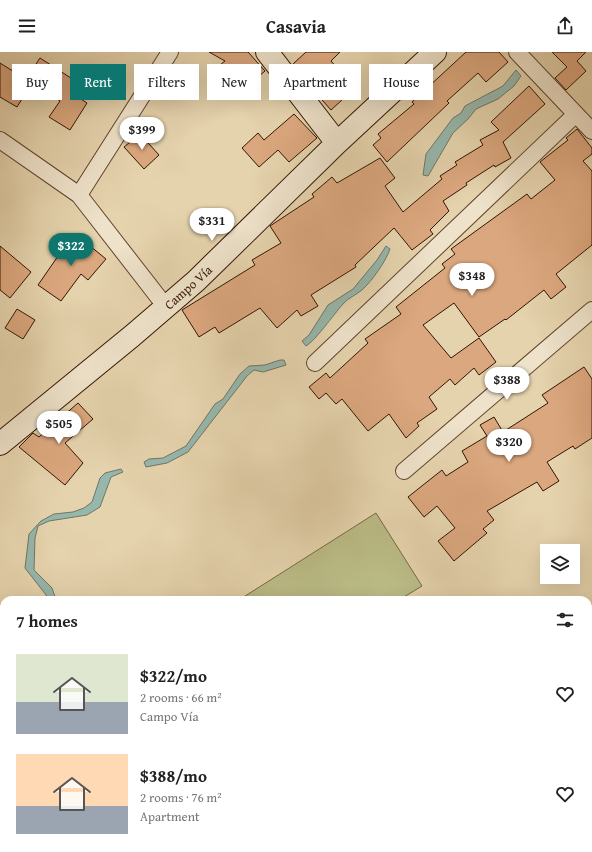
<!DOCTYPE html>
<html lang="en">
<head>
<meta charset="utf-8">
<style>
  :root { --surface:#fff; --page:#f2f2f2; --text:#222; --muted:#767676; --accent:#0f766e }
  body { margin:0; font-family:"Gentium Book Plus",serif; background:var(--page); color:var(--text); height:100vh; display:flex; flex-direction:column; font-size:15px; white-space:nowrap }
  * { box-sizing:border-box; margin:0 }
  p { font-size:13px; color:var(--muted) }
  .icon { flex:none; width:22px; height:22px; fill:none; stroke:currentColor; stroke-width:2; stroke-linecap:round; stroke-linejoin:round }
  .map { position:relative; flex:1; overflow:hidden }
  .panel { position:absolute; left:0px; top:544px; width:592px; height:256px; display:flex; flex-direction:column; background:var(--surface); border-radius:12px 12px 0 0; box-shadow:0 4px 16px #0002 }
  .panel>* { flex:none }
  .hud { position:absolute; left:12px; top:12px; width:568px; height:36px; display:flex; gap:8px }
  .fabs { position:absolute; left:540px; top:492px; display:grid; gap:8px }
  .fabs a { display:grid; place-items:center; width:40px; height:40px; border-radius:0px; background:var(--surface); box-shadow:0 4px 16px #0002; font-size:20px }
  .price { position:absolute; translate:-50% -34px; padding:0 9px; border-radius:14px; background:#fff; color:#222; font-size:13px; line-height:26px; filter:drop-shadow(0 1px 2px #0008) }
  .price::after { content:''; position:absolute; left:50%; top:24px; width:12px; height:9px; margin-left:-6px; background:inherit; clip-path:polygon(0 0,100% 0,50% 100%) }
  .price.on { background:var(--accent); color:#fff }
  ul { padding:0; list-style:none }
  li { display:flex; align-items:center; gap:12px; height:100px; padding:0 16px }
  li span { display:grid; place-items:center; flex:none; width:112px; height:80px; border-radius:0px; color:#555 }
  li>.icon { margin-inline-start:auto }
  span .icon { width:48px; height:48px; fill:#fffc; stroke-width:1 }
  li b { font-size:17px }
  h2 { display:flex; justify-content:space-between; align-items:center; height:48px; padding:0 16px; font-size:17px }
  .chip { padding:0 14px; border-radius:0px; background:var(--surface); box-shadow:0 4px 16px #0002; font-size:14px; line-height:36px }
  .chip.on { background:var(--accent); color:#fff }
  header { display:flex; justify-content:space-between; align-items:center; height:52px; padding:0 16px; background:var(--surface); font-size:18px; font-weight:800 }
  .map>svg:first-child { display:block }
</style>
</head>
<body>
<header><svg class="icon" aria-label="menu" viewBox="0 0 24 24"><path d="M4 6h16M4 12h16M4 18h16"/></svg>Casavia<svg class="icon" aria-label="share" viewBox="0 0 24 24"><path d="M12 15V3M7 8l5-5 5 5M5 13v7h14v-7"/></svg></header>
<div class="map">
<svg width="592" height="800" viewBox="0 0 592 800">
  <rect width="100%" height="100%" fill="#e5d3ad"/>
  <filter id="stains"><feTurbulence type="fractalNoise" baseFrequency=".005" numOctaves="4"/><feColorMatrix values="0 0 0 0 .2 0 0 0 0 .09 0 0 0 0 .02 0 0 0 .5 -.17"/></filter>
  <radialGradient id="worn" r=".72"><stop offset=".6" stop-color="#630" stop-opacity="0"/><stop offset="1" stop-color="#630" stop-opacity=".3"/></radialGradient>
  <!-- green -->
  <path fill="#babb86" stroke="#776844" d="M 376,461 L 422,534 L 399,548 L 243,548 L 242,546 Z"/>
  <!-- water -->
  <path fill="#96b7ac" stroke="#6f7668" d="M 516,18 L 521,24 L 514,34 L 498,47 L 476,57 L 468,67 L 453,81 L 428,124 L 423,123 L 426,102 L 453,66 L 461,61 L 465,54 L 503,34 Z
    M 386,194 L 390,197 C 386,209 372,229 362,238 C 356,243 348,246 343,252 C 334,262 315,289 306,294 L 302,289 L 309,283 L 328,253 L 353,237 L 377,208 Z
    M 280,308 L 284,308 L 286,313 L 263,320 L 254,318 L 247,324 L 188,400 L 167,411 L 146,415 L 144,410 L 149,407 L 163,406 L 186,394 L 215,352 L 223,347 L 240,322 L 249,314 L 265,313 Z
    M 121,417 L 123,420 L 111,425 L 100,455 L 87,463 L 49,469 L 38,474 L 35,486 L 34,518 L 52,536 L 56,548 L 50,548 L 25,516 L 29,482 L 41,469 L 54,462 L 73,460 L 84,456 L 92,450 L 100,426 L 105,421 Z"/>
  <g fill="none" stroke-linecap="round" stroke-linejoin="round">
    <!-- stream -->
    <path stroke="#6f7668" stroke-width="5.5" d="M 588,584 L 592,582"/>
  </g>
  <!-- building -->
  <path fill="#dba77e" stroke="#341402" d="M 209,0 L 248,0 L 265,19 L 243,38 L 237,32 L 218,48 L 209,37 L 227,21 L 220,13 L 225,9 Z
    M 306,0 L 340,0 L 331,9 L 355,36 L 331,58 L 306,30 L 308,29 L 293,12 Z
    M 466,0 L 499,0 L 508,10 L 486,30 L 478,21 L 447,49 L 449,51 L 387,110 L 373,93 L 381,86 L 378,82 L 414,52 L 412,50 Z
    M 552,0 L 586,0 L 577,9 L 586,19 L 566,38 L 555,26 L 567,15 Z
    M 40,6 L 77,30 L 70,40 L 87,51 L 70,78 L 49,65 L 60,49 L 26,27 Z
    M 0,11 L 32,31 L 17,55 L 0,45 Z
    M 529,34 L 545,52 L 503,90 L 511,106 L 495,115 L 494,113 L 466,131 L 467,133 L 443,149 L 449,159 L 430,178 L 433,182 L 412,198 L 394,176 L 355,213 L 356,215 L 311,243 L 318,254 L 301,264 L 297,258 L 277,276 L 260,256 L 219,281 L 215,275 L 199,285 L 182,258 L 255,213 L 252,208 L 281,191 L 270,174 L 314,145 L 312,142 L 325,131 L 332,125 L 337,131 L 380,106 L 395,126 L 385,134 L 403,160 L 442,127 L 440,124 L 457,113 L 455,110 L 483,93 L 480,88 L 499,78 L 491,70 Z
    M 294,62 L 317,86 L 289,110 L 278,98 L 259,115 L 242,96 L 258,81 L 264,88 Z
    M 577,77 L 592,96 L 592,102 L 583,109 L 592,119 L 592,193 L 556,222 L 566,235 L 551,247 L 544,238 L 506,268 L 505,267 L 479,285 L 454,251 L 423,273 L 451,306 L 479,286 L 496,310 L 479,323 L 474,316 L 455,333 L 450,327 L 429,345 L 437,357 L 417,371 L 419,374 L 406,386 L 389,362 L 368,379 L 342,347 L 336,352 L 326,341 L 319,347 L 309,335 L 326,321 L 330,326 L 368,291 L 365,287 L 401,262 L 396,255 L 445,216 L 442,212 L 455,202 L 451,197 L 527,142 L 531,147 L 555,128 L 540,110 L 568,88 L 566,86 Z
    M 140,82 L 159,103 L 144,117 L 124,95 Z
    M 74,181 L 106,207 L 88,228 L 81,222 L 61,249 L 38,233 Z
    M 0,194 L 31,220 L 10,246 L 0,238 Z
    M 17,257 L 35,268 L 23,287 L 5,276 Z
    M 584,315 L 592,327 L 592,386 L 575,397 L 573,394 L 547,410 L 559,429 L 543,439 L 537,430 L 487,459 L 494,468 L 483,477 L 487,481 L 454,509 L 438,489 L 455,476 L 437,454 L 424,465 L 408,445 L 442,418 L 446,424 L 468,410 L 462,399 L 487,384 L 480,373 L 494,365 L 503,380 L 548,351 L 542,343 Z
    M 78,351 L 93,367 L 65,391 L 83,411 L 65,433 L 19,395 L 33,381 L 39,385 Z"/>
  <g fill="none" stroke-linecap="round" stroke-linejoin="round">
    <defs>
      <path id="street" d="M 517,0 L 592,79
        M 0,88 L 79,143 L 166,255
        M 79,143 L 170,0
        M 315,311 L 576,62
        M 404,419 L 592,258"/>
      <path id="secondary" d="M 267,0 L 337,91
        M 0,392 L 132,284 L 196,229 L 337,91 L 435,0"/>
    </defs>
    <!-- street casing -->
    <use href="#street" stroke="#60442d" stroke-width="18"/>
    <!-- secondary casing -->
    <use href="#secondary" stroke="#341402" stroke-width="24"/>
    <!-- street -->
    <use href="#street" stroke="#eee2ca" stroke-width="16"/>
    <!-- secondary -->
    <use href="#secondary" stroke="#eee2ca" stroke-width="22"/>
  </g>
  <g text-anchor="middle" stroke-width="3" stroke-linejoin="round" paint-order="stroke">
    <!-- street labels -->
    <g font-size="13" fill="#341402" stroke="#eee2ca">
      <text transform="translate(188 235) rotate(-42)" y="5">Campo Vía</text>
    </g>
  </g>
  <rect width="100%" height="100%" filter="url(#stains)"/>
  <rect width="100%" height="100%" fill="url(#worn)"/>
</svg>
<div class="fabs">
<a><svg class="icon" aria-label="layers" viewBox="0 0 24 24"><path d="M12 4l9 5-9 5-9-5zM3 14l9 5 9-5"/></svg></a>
</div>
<b class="price" style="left:142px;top:99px">$399</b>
<b class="price" style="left:212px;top:190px">$331</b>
<b class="price on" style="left:71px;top:215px">$322</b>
<b class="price" style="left:472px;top:245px">$348</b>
<b class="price" style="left:507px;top:349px">$388</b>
<b class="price" style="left:59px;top:393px">$505</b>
<b class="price" style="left:509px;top:411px">$320</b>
<div class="hud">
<a class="chip">Buy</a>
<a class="chip on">Rent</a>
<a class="chip">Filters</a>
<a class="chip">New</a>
<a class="chip">Apartment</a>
<a class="chip">House</a>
</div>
<section class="panel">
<h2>7 homes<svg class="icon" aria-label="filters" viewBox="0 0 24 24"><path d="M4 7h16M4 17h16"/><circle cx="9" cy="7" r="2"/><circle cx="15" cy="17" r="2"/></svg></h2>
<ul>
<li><span style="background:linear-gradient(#dfe7d0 60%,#9aa5b1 0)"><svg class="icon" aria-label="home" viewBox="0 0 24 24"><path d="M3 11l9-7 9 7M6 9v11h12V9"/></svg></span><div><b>$322/mo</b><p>2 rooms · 66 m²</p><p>Campo Vía</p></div><svg class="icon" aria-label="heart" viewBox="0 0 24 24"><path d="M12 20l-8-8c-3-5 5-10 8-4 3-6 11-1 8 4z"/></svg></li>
<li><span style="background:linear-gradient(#ffd9b3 65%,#9aa5b1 0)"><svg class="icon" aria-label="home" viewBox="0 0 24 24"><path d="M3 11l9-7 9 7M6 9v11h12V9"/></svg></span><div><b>$388/mo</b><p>2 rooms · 76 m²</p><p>Apartment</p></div><svg class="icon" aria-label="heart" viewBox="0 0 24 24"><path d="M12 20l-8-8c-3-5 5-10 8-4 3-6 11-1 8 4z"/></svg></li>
</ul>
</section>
</div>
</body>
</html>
